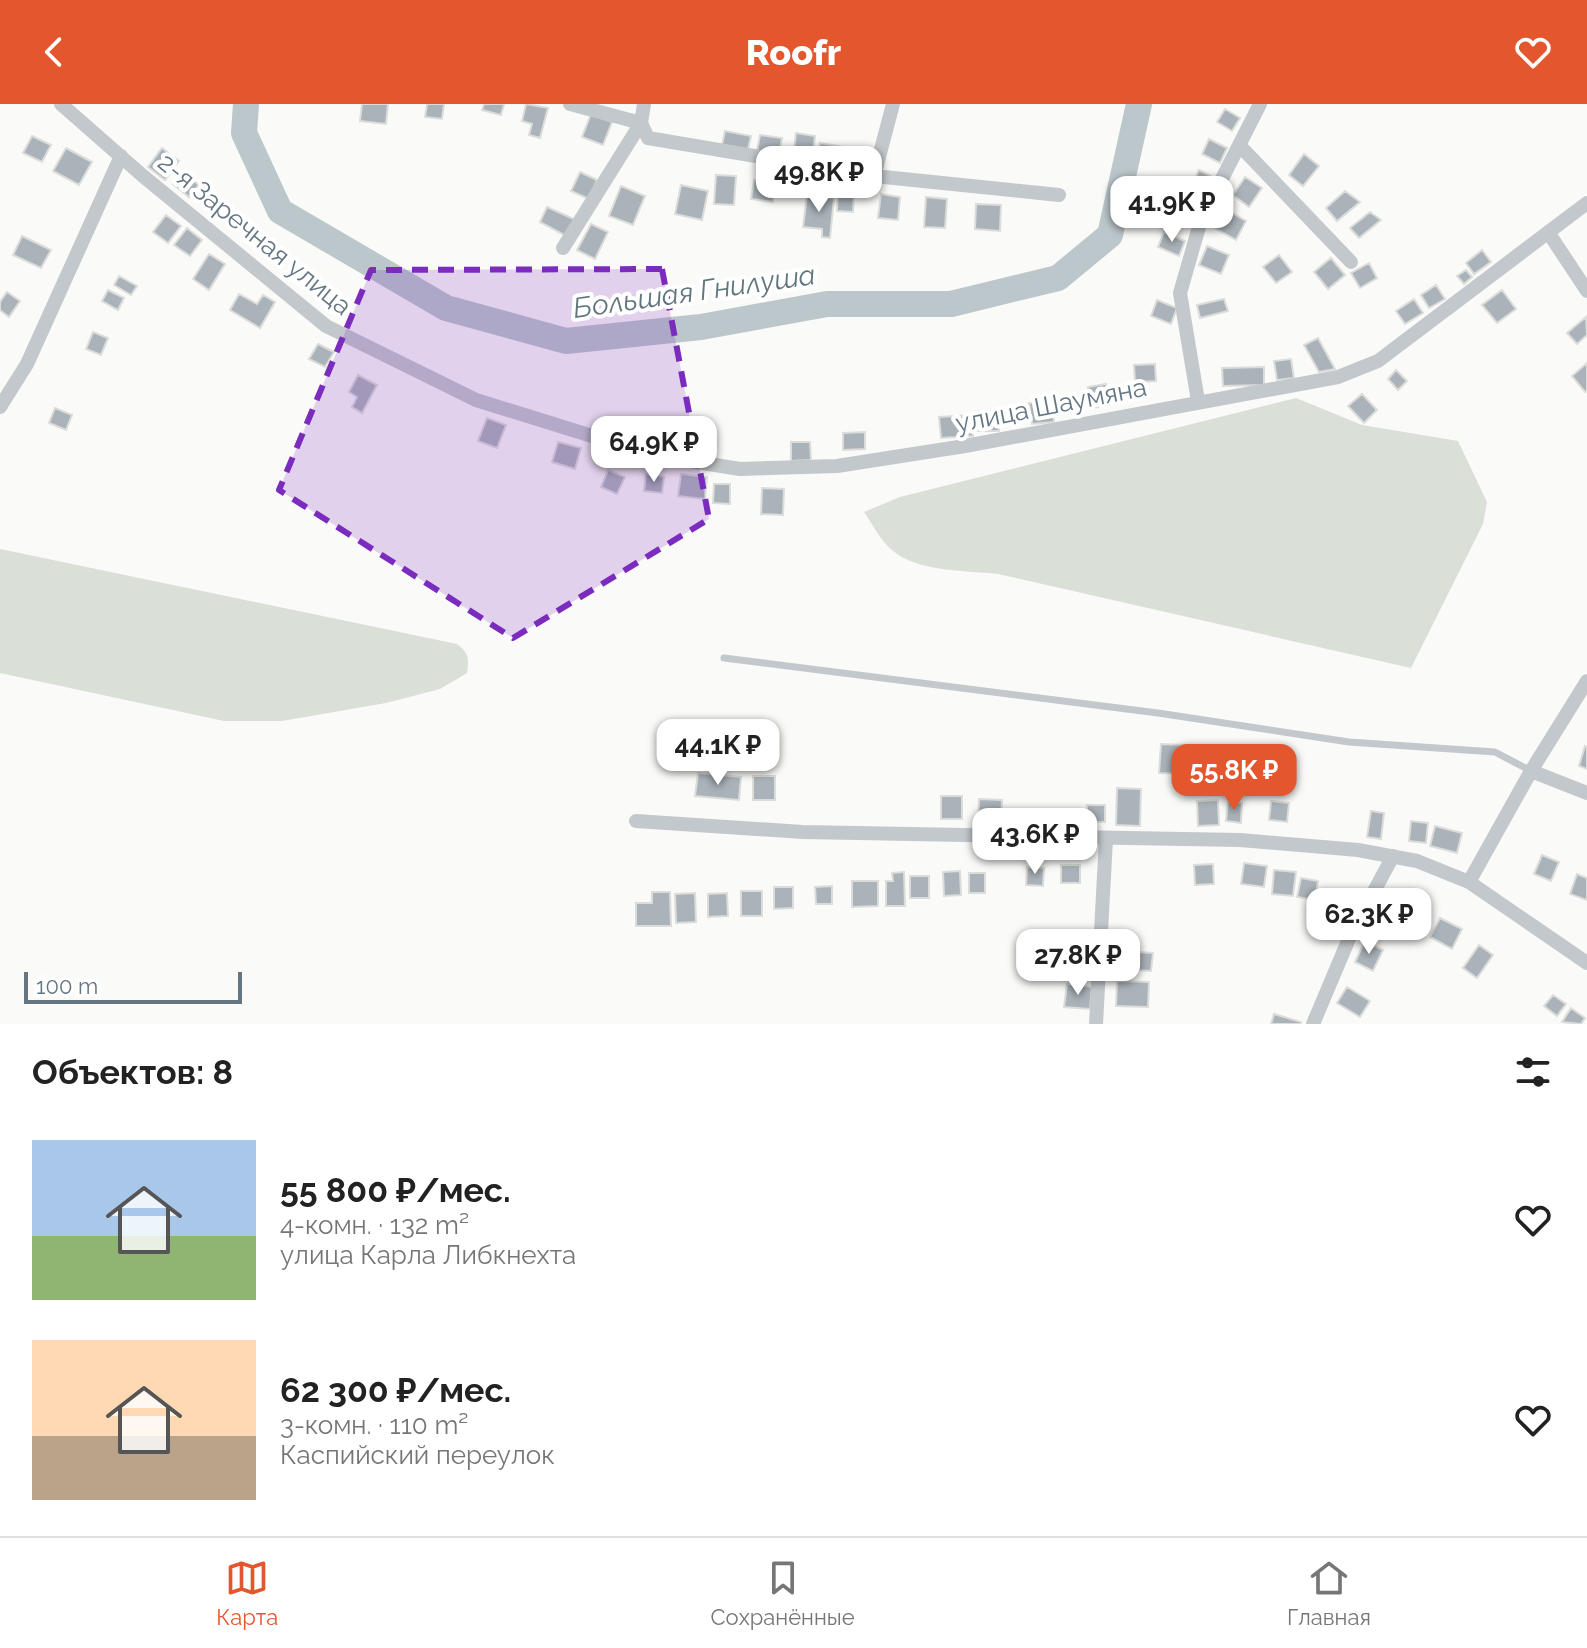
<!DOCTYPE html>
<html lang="ru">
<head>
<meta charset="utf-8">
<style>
  :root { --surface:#fff; --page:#f6f6f6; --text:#222; --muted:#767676; --line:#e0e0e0; --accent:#e4572e }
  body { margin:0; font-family:Raleway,sans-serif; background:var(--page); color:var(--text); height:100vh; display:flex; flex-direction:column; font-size:30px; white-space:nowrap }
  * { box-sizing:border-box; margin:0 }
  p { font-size:26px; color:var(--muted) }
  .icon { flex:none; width:44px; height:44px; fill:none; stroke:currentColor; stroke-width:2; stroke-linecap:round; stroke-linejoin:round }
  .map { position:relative; height:920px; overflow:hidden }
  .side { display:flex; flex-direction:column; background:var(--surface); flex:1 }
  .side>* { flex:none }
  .scale { position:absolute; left:24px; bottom:20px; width:218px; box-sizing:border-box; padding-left:8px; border:4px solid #657683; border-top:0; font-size:22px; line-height:28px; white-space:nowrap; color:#657683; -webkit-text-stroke:6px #fff; paint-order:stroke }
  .price { position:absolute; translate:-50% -68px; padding:0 18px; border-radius:16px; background:#fff; color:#222; font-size:26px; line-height:52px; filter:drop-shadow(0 2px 4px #0008) }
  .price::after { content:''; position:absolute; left:50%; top:48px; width:24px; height:18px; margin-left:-12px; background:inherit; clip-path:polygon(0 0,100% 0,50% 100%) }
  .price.on { background:var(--accent); color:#fff }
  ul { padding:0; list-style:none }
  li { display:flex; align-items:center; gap:24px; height:200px; padding:0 32px }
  li span { display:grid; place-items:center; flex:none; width:224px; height:160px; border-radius:0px; color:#555 }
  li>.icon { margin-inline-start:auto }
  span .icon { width:96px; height:96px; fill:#fffc; stroke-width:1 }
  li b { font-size:34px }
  h2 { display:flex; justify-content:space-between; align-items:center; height:96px; padding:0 32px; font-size:34px }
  header { display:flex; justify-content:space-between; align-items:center; height:104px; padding:0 32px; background:var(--accent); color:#fff; font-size:36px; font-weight:800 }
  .menu { display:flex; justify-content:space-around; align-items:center; height:112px; border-top:2px solid var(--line); background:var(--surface); font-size:22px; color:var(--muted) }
  .menu a { display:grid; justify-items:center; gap:4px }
  .menu .on { color:var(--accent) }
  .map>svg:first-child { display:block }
</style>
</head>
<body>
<header><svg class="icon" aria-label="back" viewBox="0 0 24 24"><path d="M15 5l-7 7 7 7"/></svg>Roofr<svg class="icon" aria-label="heart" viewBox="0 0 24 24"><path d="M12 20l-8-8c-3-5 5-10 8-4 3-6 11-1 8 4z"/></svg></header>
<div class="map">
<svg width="1587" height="920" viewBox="0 0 1587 920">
  <rect width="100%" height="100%" fill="#fafaf8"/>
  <!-- green -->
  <path fill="#dadfd7" d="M 1296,294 L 1362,321 L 1458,337 L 1487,398 L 1483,420 L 1411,564 L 998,470 C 964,466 909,469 885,439 C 877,430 871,418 864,408 L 900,393 Z
    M 0,445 L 457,540 C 469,549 469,555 467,569 L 440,585 L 386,599 L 282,617 L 224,617 L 0,569 Z"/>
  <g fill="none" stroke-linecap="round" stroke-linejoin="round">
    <!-- river -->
    <path stroke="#bbc7cb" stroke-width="26" d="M 246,0 L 244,29 L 280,107 L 446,204 L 566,237 L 701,223 L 827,200 L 951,200 L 1058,174 L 1110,131 L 1139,0"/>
  </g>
  <!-- building -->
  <path fill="#aab3b9" stroke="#dcdcda" stroke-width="2" d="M 362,0 L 388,0 L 386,20 L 360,17 Z
    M 427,0 L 444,0 L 442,15 L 425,13 Z
    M 484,0 L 504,0 L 501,11 L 482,6 Z
    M 526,0 L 548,4 L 540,34 L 529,31 L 532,20 L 522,17 Z
    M 1225,5 L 1240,14 L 1232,27 L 1217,18 Z
    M 591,10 L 612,18 L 603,41 L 582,33 Z
    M 725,27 L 751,32 L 748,46 L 722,41 Z
    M 796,29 L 815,32 L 812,57 L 793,54 Z
    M 760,31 L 782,34 L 779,51 L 757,47 Z
    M 32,32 L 51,41 L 42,58 L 23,49 Z
    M 1209,35 L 1227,44 L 1220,59 L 1202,50 Z
    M 820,39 L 845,43 L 842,62 L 817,57 Z
    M 66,44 L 92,58 L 79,81 L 53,67 Z
    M 162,44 L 179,57 L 165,76 L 148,63 Z
    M 1304,50 L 1319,62 L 1303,82 L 1289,71 Z
    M 1199,66 L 1211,72 L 1205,87 L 1192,81 Z
    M 182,68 L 199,81 L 189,93 L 173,80 Z
    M 580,68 L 597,76 L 589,95 L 571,87 Z
    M 716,71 L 736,72 L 734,101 L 714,100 Z
    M 1245,73 L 1262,84 L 1249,103 L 1233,91 Z
    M 754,76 L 775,78 L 773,98 L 751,95 Z
    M 681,81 L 708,87 L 702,116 L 675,110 Z
    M 621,82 L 645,92 L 633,121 L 609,112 Z
    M 838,85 L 854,86 L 853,108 L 837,107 Z
    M 1345,87 L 1360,98 L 1337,117 L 1326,104 Z
    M 881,90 L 900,93 L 898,116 L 878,114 Z
    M 807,91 L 834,94 L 830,134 L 822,133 L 822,125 L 803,123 Z
    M 926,93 L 947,95 L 945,124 L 924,123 Z
    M 1184,93 L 1200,101 L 1191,119 L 1175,110 Z
    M 976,100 L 1001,101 L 1000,127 L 975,125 Z
    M 547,103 L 576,116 L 566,132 L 540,118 Z
    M 1227,106 L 1246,117 L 1236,136 L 1216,125 Z
    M 1370,108 L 1381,116 L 1359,134 L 1350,124 Z
    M 166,111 L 181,122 L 168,139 L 153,128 Z
    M 591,120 L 608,128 L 595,155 L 577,146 Z
    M 187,124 L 202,136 L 190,152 L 174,141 Z
    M 1164,128 L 1185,137 L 1179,152 L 1158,143 Z
    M 22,132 L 51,146 L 41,164 L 13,151 Z
    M 1207,142 L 1229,151 L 1221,170 L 1199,161 Z
    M 1482,146 L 1491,158 L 1474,170 L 1466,159 Z
    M 209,150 L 225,160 L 209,186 L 193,175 Z
    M 1279,151 L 1292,168 L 1276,179 L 1263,163 Z
    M 1331,154 L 1345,171 L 1328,185 L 1314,168 Z
    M 1369,159 L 1377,174 L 1360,184 L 1351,169 Z
    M 1466,166 L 1472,173 L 1464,180 L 1457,172 Z
    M 119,172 L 137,182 L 131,191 L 114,181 Z
    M 1436,181 L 1445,195 L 1429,204 L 1421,191 Z
    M 108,186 L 124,194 L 118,206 L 102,197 Z
    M 1502,186 L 1516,205 L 1497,219 L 1482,201 Z
    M 7,188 L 20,197 L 9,213 L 0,206 L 0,198 Z
    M 239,190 L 257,200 L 263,191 L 275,198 L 260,224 L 230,206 Z
    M 1224,195 L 1228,207 L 1200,214 L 1197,201 Z
    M 1414,195 L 1423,209 L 1405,220 L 1396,207 Z
    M 1157,196 L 1177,204 L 1171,220 L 1151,212 Z
    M 1586,213 L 1587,231 L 1577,240 L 1567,229 Z
    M 93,228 L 108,234 L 101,251 L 86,245 Z
    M 1318,234 L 1335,265 L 1319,268 L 1304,241 Z
    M 318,240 L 334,248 L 325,263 L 309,255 Z
    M 1291,255 L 1294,274 L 1277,276 L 1274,257 Z
    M 1587,259 L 1587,286 L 1585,288 L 1572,272 Z
    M 1155,260 L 1156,277 L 1135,278 L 1134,261 Z
    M 1264,263 L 1264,281 L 1223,282 L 1222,264 Z
    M 1396,266 L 1407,277 L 1398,286 L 1388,275 Z
    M 358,271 L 377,281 L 362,309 L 352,303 L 357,293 L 349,288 Z
    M 1106,280 L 1110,301 L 1092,304 L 1088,283 Z
    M 1362,290 L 1377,306 L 1364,319 L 1348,302 Z
    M 1052,296 L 1054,318 L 1032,320 L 1029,299 Z
    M 55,304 L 72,311 L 66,326 L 49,319 Z
    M 978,307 L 999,307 L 999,327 L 978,327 Z
    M 972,311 L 973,332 L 941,334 L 939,313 Z
    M 487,314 L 506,321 L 497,344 L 478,337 Z
    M 865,328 L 865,345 L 843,346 L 843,329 Z
    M 558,338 L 581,344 L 575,365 L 552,358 Z
    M 791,338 L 810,338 L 811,356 L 791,357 Z
    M 608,366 L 625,373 L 617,390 L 601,383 Z
    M 646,370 L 664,373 L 662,389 L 644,387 Z
    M 681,370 L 707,373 L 705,395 L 678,392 Z
    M 714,380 L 730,380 L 730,400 L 713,399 Z
    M 762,384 L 784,385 L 783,411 L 761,410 Z
    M 1161,640 L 1208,642 L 1207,671 L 1159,669 Z
    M 1585,642 L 1587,643 L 1587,665 L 1579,662 Z
    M 698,669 L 741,673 L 739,696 L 695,692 Z
    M 753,672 L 775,672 L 775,696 L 753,696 Z
    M 1117,684 L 1141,685 L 1140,722 L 1116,721 Z
    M 941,692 L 962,692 L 962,715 L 941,715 Z
    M 979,695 L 1002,696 L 1001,717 L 978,716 Z
    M 1218,696 L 1219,721 L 1198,722 L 1197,697 Z
    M 1271,697 L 1289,699 L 1287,718 L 1269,716 Z
    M 1228,698 L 1242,699 L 1241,719 L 1226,717 Z
    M 1087,701 L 1105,701 L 1105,718 L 1087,718 Z
    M 1010,706 L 1036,706 L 1036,723 L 1010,722 Z
    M 1371,707 L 1384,709 L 1381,735 L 1367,733 Z
    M 1411,717 L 1428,719 L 1426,739 L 1409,737 Z
    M 1435,722 L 1462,729 L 1457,749 L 1430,742 Z
    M 1542,751 L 1559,758 L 1551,777 L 1534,770 Z
    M 1244,759 L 1267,762 L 1264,783 L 1241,780 Z
    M 1213,760 L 1214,780 L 1195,781 L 1194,761 Z
    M 1061,761 L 1080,761 L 1080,779 L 1061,779 Z
    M 1027,763 L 1044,764 L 1043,782 L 1026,781 Z
    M 1274,766 L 1296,768 L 1293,792 L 1272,790 Z
    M 960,767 L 961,791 L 944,792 L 943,768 Z
    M 904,768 L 905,802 L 886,802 L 886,777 L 893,777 L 892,769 Z
    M 969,769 L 985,769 L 985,789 L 969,789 Z
    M 1577,770 L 1587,774 L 1587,796 L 1570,790 Z
    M 910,772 L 929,772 L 929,794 L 910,794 Z
    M 1301,774 L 1318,777 L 1315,796 L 1297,793 Z
    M 852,777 L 878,777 L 878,802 L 852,803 Z
    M 832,782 L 832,800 L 816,800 L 815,783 Z
    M 774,783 L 793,783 L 793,804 L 774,805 Z
    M 741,787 L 762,787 L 762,812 L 741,812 Z
    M 652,788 L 670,788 L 671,822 L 636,822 L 636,799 L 652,799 Z
    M 695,789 L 696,818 L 676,819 L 675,790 Z
    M 727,789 L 728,812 L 708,813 L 708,790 Z
    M 1440,814 L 1462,825 L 1452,845 L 1430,833 Z
    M 1365,837 L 1383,846 L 1373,867 L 1355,858 Z
    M 1479,841 L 1493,851 L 1477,874 L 1463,864 Z
    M 1077,842 L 1095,844 L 1093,867 L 1075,866 Z
    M 1122,847 L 1153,849 L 1151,867 L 1120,865 Z
    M 1117,877 L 1149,878 L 1148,903 L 1116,902 Z
    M 1067,880 L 1092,883 L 1090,905 L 1064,903 Z
    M 1347,883 L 1370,897 L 1360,913 L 1337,899 Z
    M 1553,891 L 1566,900 L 1557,912 L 1544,902 Z
    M 1571,904 L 1585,914 L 1581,920 L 1562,918 Z
    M 1274,910 L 1301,918 L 1300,920 L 1271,920 Z"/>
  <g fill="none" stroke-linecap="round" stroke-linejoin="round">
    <!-- lane -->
    <path stroke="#c3c8cc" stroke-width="7" d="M 724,554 L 1158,609 L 1349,638 L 1495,648 L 1531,667"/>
    <!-- street -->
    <path stroke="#c3c8cc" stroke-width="14" d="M 61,0 L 143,72 L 326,222 L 476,296 L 653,351 L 740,365 L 837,362 L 965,342 L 1338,273 L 1378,257 L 1587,99
      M 570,0 L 641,19 L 648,34 L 874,72 L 1059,91
      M 1240,42 L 1351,158
      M 874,72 L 893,0
      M 1548,128 L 1587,187
      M 563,144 L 641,19 L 644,0
      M 1198,297 L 1180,189 L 1201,116 L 1260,0
      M 0,303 L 27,260 L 121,52
      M 1531,667 L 1587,689
      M 636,717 L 803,728 L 1240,736 L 1358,746 L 1417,757 L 1469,778 L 1587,859
      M 1469,778 L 1531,667 L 1587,577
      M 1096,920 L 1106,735
      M 1313,920 L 1351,830 L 1393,752"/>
  </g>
  <!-- marked area -->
  <path fill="#7b2cbf" fill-opacity="0.2" stroke="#7b2cbf" stroke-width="6" stroke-dasharray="16 10" stroke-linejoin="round" d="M 662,165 L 709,415 L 513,534 L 279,386 L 371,166 Z"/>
  <g text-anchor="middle" stroke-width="8" stroke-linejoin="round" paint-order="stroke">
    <!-- street labels -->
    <g font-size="26" fill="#657683" stroke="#fff">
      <text transform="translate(255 130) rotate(39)" y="9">2-я Заречная улица</text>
      <text transform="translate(1051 301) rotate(-11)" y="9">улица Шаумяна</text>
    </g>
    <!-- water labels -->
    <g font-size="28" font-style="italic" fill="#60757c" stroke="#fff">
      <text transform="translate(694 187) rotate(-8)" y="10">Большая Гнилуша</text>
    </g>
  </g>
</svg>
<div class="scale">100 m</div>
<b class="price" style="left:819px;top:110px">49.8K ₽</b>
<b class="price" style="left:1172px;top:140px">41.9K ₽</b>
<b class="price" style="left:654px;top:380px">64.9K ₽</b>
<b class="price" style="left:718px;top:683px">44.1K ₽</b>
<b class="price on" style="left:1234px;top:708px">55.8K ₽</b>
<b class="price" style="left:1035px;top:772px">43.6K ₽</b>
<b class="price" style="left:1369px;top:852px">62.3K ₽</b>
<b class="price" style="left:1078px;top:893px">27.8K ₽</b>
</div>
<section class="side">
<h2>Объектов: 8<svg class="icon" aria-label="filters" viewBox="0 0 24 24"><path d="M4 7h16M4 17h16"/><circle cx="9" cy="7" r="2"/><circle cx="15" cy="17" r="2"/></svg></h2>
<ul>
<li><span style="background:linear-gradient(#a9c7e8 60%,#8fb573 0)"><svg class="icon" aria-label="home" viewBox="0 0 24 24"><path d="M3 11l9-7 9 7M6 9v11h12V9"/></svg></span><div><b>55 800 ₽/мес.</b><p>4-комн. · 132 m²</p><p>улица Карла Либкнехта</p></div><svg class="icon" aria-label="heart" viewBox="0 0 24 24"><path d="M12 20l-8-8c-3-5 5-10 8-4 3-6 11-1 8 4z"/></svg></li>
<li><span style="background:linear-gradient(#ffd9b3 60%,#b9a48a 0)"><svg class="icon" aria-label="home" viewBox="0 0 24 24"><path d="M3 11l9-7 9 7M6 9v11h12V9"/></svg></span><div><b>62 300 ₽/мес.</b><p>3-комн. · 110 m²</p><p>Каспийский переулок</p></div><svg class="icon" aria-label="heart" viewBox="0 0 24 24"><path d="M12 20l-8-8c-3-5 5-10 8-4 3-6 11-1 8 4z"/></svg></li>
</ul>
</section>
<nav class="menu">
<a class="on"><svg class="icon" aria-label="map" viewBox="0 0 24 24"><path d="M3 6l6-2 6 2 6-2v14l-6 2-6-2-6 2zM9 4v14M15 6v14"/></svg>Карта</a>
<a><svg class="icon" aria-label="saved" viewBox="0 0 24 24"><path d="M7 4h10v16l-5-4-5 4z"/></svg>Сохранённые</a>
<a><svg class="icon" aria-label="home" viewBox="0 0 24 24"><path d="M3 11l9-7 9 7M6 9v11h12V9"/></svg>Главная</a>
</nav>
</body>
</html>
